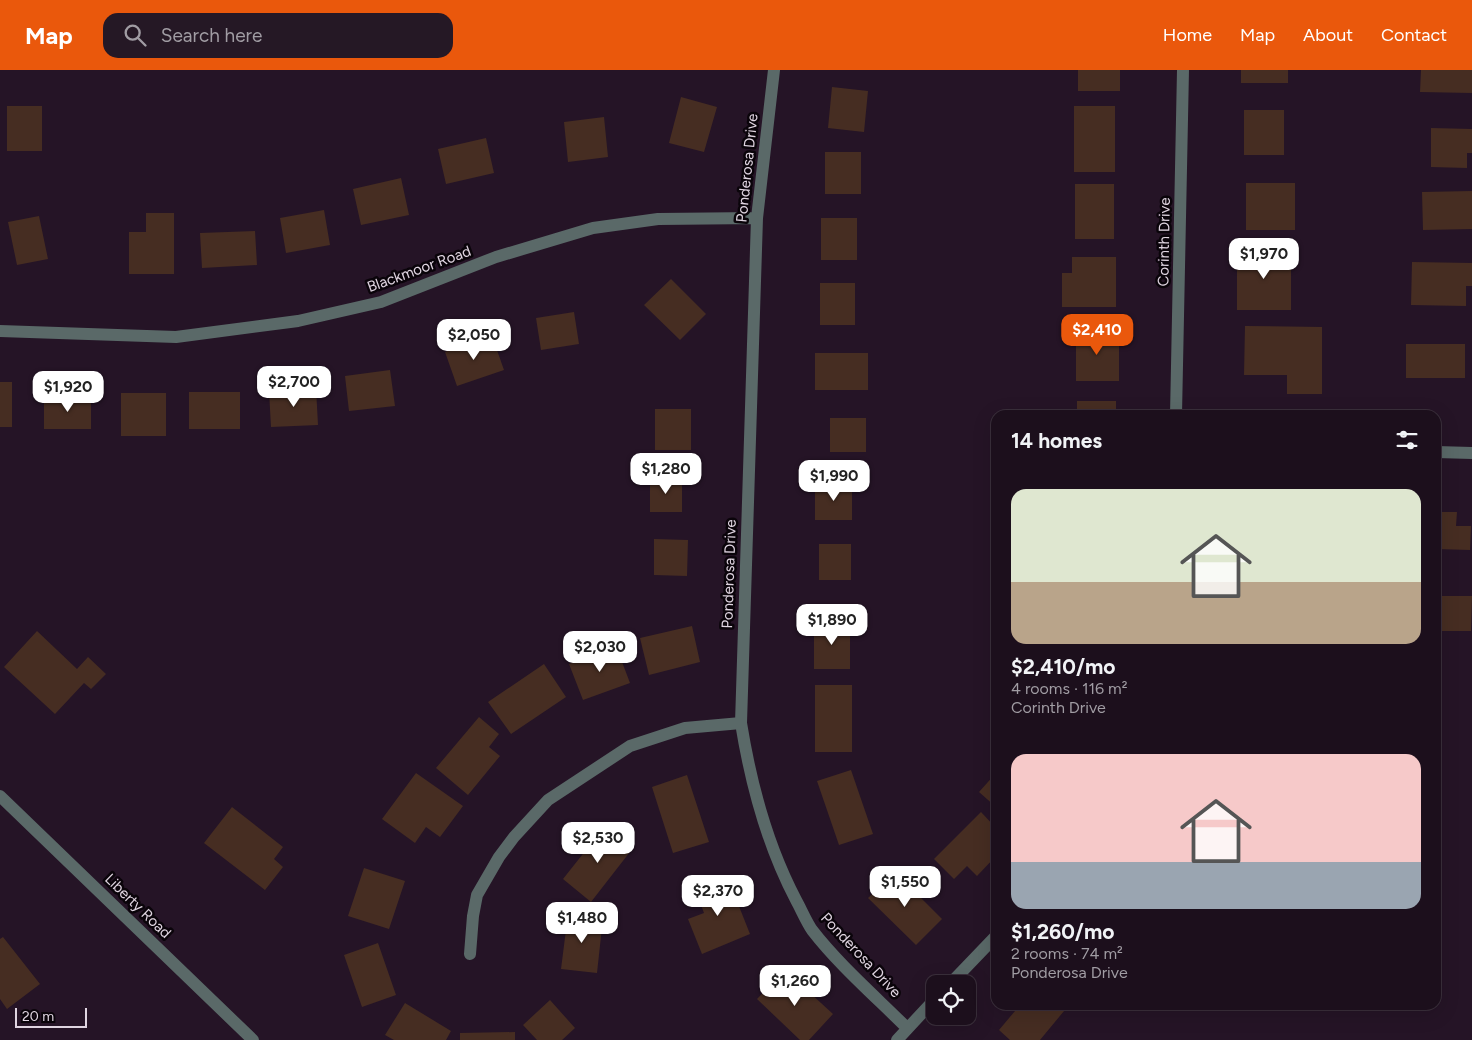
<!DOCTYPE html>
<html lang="en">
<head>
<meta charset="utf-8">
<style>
  :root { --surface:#1c0f1c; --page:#251825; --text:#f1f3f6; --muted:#a09ca3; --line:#3a2f3b; --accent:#ea580c }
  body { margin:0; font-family:Figtree,sans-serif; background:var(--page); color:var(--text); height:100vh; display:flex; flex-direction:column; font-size:19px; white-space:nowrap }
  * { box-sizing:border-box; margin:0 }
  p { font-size:16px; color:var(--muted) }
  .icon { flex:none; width:28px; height:28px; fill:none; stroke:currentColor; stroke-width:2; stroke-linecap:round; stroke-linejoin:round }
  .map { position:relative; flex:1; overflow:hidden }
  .drawer { position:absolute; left:991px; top:340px; width:450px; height:600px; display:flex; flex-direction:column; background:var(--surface); border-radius:15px; box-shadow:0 5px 20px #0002,0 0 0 1px var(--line) }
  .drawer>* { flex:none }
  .fabs { position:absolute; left:926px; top:905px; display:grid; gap:10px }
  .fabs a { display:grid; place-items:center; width:50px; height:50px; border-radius:10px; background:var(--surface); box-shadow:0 5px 20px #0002,0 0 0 1px var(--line); font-size:25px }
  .scale { position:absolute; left:15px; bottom:12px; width:72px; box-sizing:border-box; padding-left:5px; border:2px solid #e0d5e1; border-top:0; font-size:14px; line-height:18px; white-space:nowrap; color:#e0d5e1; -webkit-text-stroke:4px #0a040a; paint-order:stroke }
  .price { position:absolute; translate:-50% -42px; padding:0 11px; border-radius:10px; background:#fff; color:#222; font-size:16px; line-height:32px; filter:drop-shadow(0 1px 2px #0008) }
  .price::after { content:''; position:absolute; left:50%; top:30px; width:15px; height:11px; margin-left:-8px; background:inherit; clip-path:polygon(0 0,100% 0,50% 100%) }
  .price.selected { background:var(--accent); color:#fff }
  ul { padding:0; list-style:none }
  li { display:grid; align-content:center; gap:10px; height:265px; padding:0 20px }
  li span { display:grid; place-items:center; height:155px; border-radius:15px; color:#555 }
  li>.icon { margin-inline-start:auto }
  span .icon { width:90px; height:90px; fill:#fffc; stroke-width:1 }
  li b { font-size:21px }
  h2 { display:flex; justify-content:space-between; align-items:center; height:60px; padding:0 20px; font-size:21px }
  header { display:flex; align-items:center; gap:30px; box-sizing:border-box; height:70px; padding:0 25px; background:var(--accent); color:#fff }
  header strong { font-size:24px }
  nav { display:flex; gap:28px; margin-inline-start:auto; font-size:18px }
  .search { width:350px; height:45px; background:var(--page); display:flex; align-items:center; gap:12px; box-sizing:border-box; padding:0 18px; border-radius:15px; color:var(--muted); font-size:19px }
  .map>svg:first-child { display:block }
</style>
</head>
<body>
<header>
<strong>Map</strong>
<div class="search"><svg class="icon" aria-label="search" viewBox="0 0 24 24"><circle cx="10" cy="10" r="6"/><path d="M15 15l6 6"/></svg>Search here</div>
<nav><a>Home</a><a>Map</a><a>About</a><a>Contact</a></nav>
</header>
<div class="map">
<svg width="1472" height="970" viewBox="0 0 1472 970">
  <rect width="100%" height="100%" fill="#251426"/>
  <!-- building -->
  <path fill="#462d22" d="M 1078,0 L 1120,0 L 1120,21 L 1078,21 Z
    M 1241,0 L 1288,0 L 1288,13 L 1241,13 Z
    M 1421,0 L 1472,0 L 1472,23 L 1420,22 Z
    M 832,17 L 868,21 L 864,62 L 828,58 Z
    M 681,27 L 717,37 L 704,82 L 669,73 Z
    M 7,36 L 42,36 L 42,81 L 7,81 Z
    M 1074,36 L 1115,36 L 1115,102 L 1074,102 Z
    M 1244,40 L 1284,40 L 1284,85 L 1244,85 Z
    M 604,47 L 608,87 L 568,92 L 564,52 Z
    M 1431,58 L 1472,59 L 1472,83 L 1467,83 L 1467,98 L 1431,97 Z
    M 486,68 L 494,103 L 446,114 L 438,79 Z
    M 825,82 L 861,82 L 861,124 L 825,124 Z
    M 401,108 L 409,145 L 361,155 L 353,119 Z
    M 1246,113 L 1295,113 L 1295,160 L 1246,160 Z
    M 1075,114 L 1114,114 L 1114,169 L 1075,169 Z
    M 1472,121 L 1472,159 L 1423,160 L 1422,122 Z
    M 324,140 L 330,175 L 286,183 L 280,148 Z
    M 146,143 L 174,143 L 174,204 L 129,204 L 129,162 L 146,162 Z
    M 39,146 L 48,189 L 17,195 L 8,152 Z
    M 821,148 L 857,148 L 857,190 L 821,190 Z
    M 255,161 L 257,195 L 202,198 L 200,163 Z
    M 1237,179 L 1291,179 L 1291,240 L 1237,240 Z
    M 1072,187 L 1116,187 L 1116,237 L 1062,237 L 1062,203 L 1072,203 Z
    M 1412,192 L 1472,193 L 1472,216 L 1466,216 L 1466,236 L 1411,235 Z
    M 671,209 L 706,244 L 680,270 L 644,235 Z
    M 820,213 L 855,213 L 855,255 L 820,255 Z
    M 574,242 L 579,274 L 541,280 L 536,248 Z
    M 1245,256 L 1322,257 L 1322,324 L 1287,324 L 1287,305 L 1244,305 Z
    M 1076,262 L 1119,262 L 1119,311 L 1076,311 Z
    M 492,266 L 504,300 L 457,316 L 445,282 Z
    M 1406,274 L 1465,274 L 1465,308 L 1406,308 Z
    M 815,283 L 868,283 L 868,320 L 815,320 Z
    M 390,300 L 395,336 L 349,341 L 345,306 Z
    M 0,312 L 12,312 L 12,357 L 0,357 Z
    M 316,318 L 318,355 L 271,357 L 269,321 Z
    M 189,322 L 240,322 L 240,359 L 189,359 Z
    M 121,323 L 166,323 L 166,366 L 121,366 Z
    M 44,327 L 91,327 L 91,359 L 44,359 Z
    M 1077,331 L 1116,331 L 1116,345 L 1077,345 Z
    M 655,339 L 691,339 L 691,380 L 655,380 Z
    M 830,348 L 866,348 L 866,382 L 830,382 Z
    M 650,407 L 682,407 L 682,442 L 650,442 Z
    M 815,415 L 852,415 L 852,450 L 815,450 Z
    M 1436,442 L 1457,442 L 1456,456 L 1471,456 L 1470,480 L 1436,479 Z
    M 654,469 L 688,470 L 687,506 L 654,505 Z
    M 819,474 L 851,474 L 851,510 L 819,510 Z
    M 1436,526 L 1472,526 L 1471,561 L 1436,561 Z
    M 814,553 L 850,553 L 850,599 L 814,599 Z
    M 692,556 L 700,592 L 649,605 L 640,568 Z
    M 37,561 L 77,599 L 88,587 L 106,604 L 91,619 L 84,613 L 55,644 L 4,597 Z
    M 616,576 L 630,613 L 583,630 L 569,594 Z
    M 544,594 L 566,627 L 511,664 L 488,632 Z
    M 815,615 L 852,615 L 852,682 L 815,682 Z
    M 479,647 L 499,664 L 489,677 L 500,686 L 468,725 L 436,698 Z
    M 851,700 L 873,764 L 839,775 L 817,711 Z
    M 416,703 L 463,736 L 440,767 L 426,757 L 415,773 L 382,749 Z
    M 996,703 L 996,737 L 979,722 Z
    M 687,705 L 709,772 L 673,783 L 652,717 Z
    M 232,737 L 283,777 L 274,789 L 283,797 L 265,820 L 204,773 Z
    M 981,742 L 996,758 L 996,786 L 977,806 L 967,796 L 954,809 L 934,789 Z
    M 605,756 L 633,778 L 591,832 L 563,809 Z
    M 364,798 L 405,811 L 389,859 L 348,846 Z
    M 895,802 L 942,849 L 916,875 L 868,828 Z
    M 727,806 L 750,864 L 702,884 L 688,849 L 704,843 L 695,819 Z
    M 568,844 L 603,848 L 597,903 L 561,899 Z
    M 3,867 L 40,914 L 7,939 L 0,929 L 0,869 Z
    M 378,873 L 396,925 L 362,937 L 344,885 Z
    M 785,900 L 833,944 L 809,970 L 800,970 L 757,929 Z
    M 550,930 L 575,958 L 562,970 L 537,970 L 523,955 Z
    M 405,933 L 451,961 L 446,970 L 394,970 L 385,965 Z
    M 1020,935 L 1069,935 L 1040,970 L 1010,970 L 999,960 Z
    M 515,962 L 515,970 L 460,970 L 460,963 Z"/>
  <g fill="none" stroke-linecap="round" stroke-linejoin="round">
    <!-- minor -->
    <path stroke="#5a6968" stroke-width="12" d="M 774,0 L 757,148 L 741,653 C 751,715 767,775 796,830 C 801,839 806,851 812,860 C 839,895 876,927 907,958
      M 0,261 L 176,267 L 298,251 L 381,232 L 496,187 L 593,158 L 658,149 L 757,148
      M 1176,345 L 1183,0
      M 1436,382 L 1472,383
      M 0,726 L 253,970
      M 470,884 L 473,846 L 477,825 L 499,787 L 514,767 L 548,730 L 630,676 L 685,658 L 741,653
      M 950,914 L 996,866
      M 897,970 L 935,929"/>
  </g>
  <g text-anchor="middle" stroke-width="5" stroke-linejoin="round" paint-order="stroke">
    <!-- street labels -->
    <g font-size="15" fill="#e0d5e1" stroke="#0a040a">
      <text transform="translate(747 98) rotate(-84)" y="5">Ponderosa Drive</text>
      <text transform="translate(1164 172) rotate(-89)" y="5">Corinth Drive</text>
      <text transform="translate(419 199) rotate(-20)" y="5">Blackmoor Road</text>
      <text transform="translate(729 504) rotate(-88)" y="5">Ponderosa Drive</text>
      <text transform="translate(138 836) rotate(44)" y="5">Liberty Road</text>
      <text transform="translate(861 885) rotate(47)" y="5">Ponderosa Drive</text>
    </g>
  </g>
</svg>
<div class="fabs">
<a><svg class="icon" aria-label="locate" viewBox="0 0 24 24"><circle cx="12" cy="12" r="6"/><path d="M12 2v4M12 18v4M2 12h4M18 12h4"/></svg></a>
</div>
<div class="scale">20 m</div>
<b class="price" style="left:1264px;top:210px">$1,970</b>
<b class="price selected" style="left:1097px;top:286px">$2,410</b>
<b class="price" style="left:474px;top:291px">$2,050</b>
<b class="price" style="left:294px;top:338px">$2,700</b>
<b class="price" style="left:68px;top:343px">$1,920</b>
<b class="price" style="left:666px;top:425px">$1,280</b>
<b class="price" style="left:834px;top:432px">$1,990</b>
<b class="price" style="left:832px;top:576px">$1,890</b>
<b class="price" style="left:600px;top:603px">$2,030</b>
<b class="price" style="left:598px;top:794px">$2,530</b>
<b class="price" style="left:905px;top:838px">$1,550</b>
<b class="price" style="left:718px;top:847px">$2,370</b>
<b class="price" style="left:582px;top:874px">$1,480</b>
<b class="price" style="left:795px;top:937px">$1,260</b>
<section class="drawer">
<h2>14 homes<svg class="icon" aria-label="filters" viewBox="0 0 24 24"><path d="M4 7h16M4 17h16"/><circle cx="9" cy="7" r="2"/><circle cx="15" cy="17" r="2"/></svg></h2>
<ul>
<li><span style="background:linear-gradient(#dfe7d0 60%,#b9a48a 0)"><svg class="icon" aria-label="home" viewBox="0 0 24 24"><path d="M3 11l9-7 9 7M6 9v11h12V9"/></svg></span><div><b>$2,410/mo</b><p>4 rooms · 116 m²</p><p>Corinth Drive</p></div></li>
<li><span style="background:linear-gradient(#f6c9c9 70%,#9aa5b1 0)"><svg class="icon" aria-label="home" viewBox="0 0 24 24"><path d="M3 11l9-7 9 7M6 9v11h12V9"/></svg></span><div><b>$1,260/mo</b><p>2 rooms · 74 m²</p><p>Ponderosa Drive</p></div></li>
</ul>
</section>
</div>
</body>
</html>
